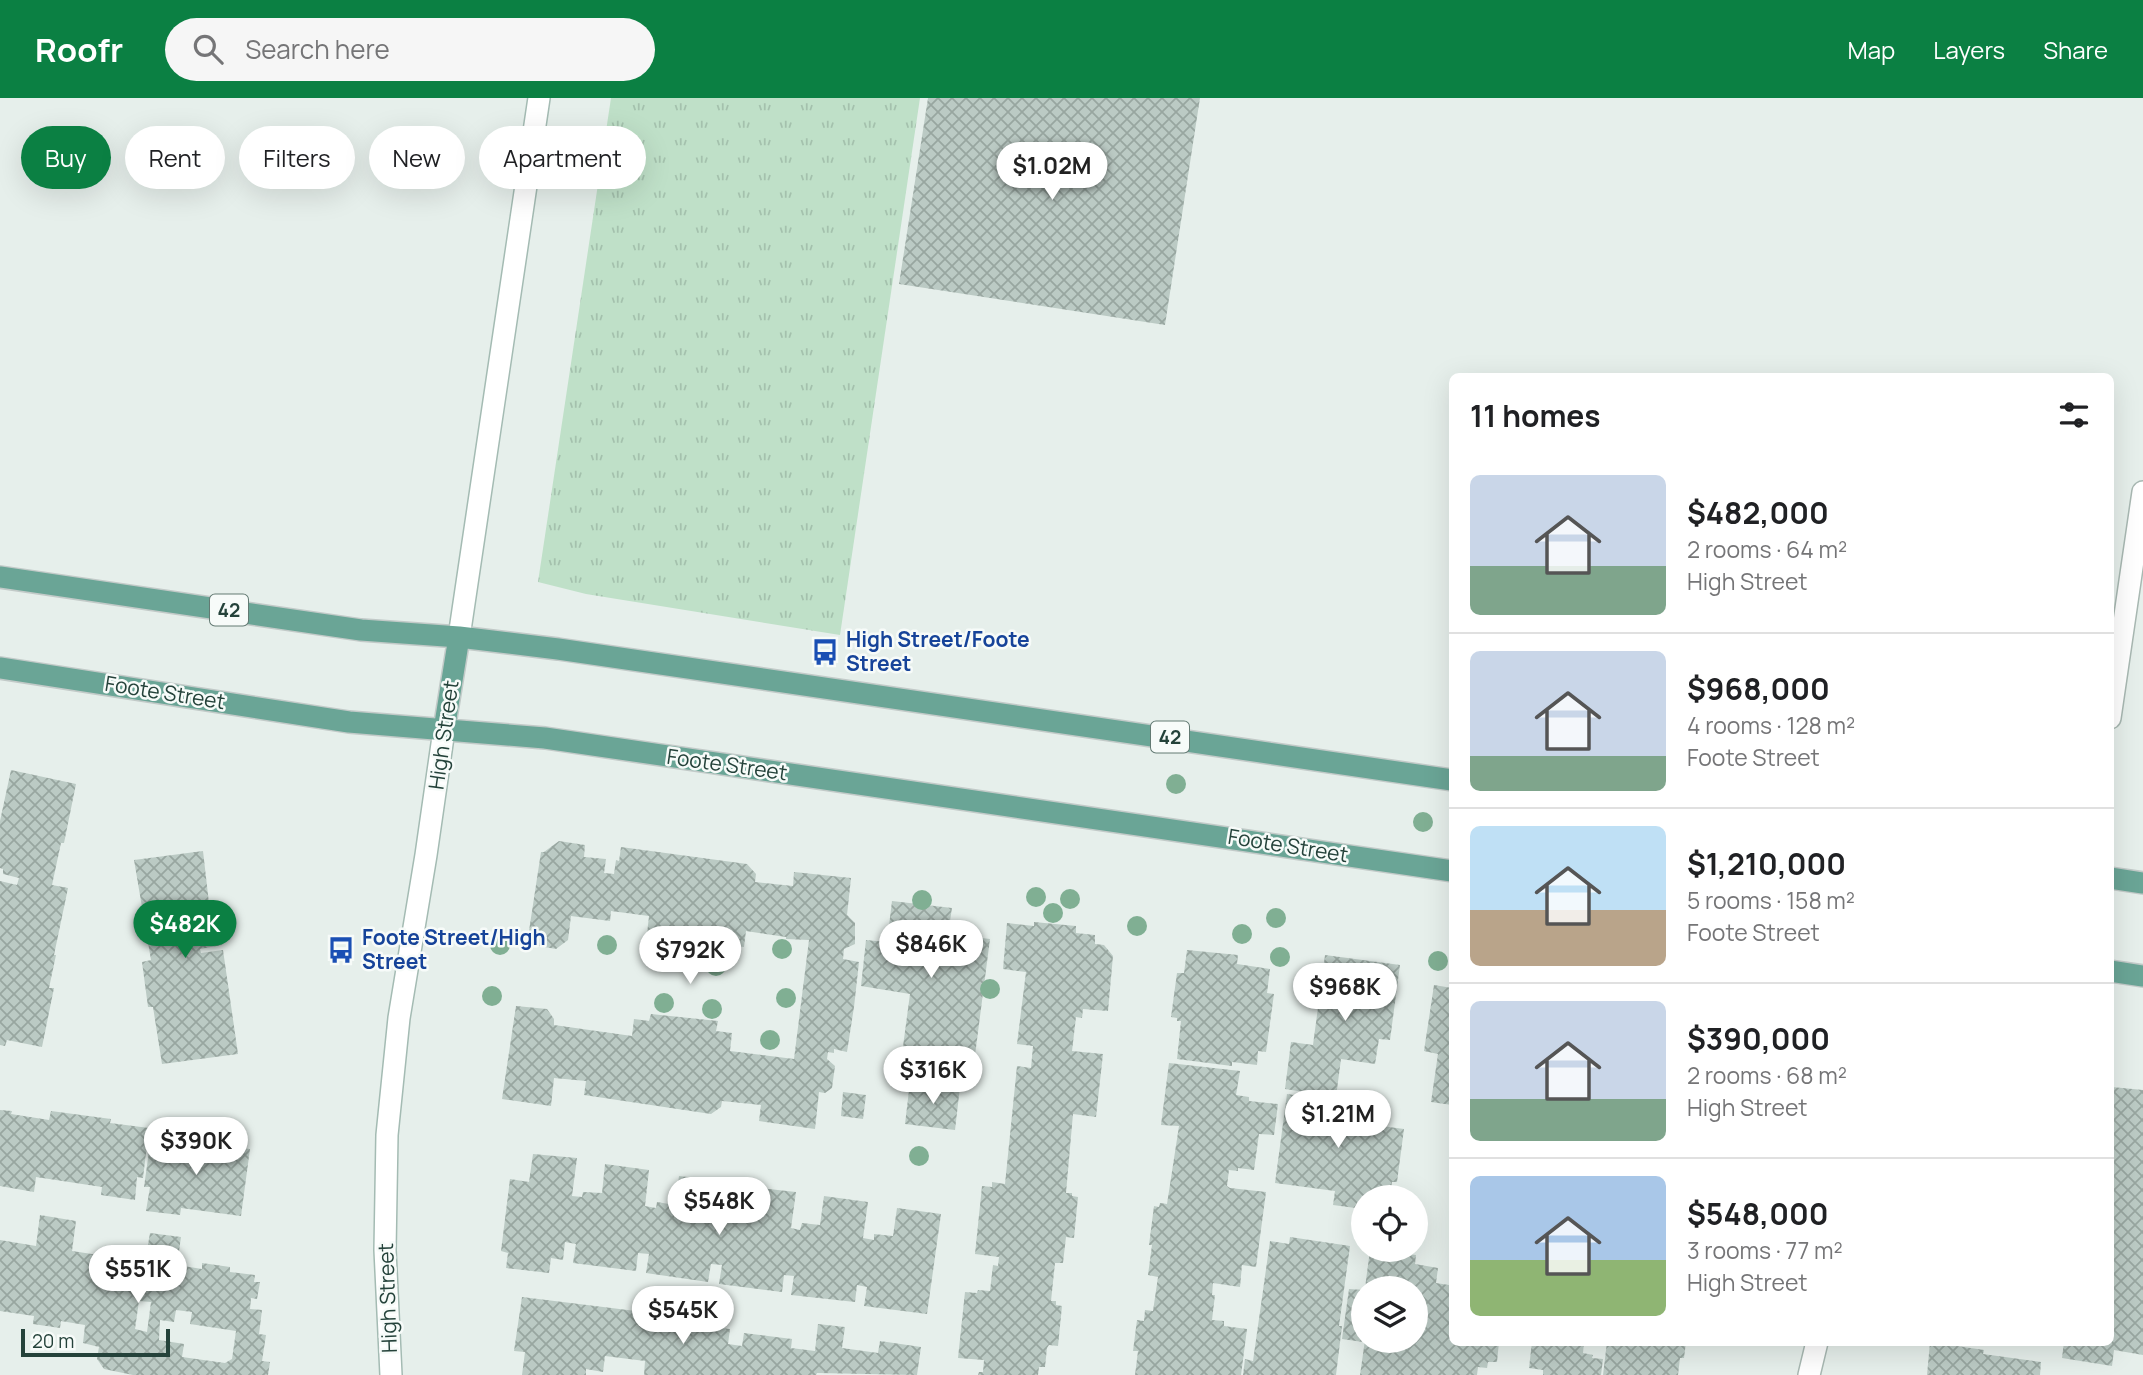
<!DOCTYPE html>
<html lang="en">
<head>
<meta charset="utf-8">
<style>
  :root { --surface:#fff; --page:#f6f6f6; --text:#202124; --muted:#757577; --line:#e0e0e0; --accent:#0b8043 }
  body { margin:0; font-family:Manrope,sans-serif; background:var(--page); color:var(--text); height:100vh; display:flex; flex-direction:column; font-size:26px; white-space:nowrap }
  * { box-sizing:border-box; margin:0 }
  p { font-size:23px; color:var(--muted) }
  .icon { flex:none; width:38px; height:38px; fill:none; stroke:currentColor; stroke-width:2; stroke-linecap:round; stroke-linejoin:round }
  .map { position:relative; flex:1; overflow:hidden }
  .details { position:absolute; left:1449px; top:275px; width:665px; height:973px; display:flex; flex-direction:column; background:var(--surface); border-radius:10px; box-shadow:0 7px 28px #0002 }
  .details>* { flex:none }
  .banner { position:absolute; left:21px; top:28px; width:665px; height:63px; display:flex; gap:14px }
  .buttons { position:absolute; left:1351px; top:1087px; display:grid; gap:14px }
  .buttons a { display:grid; place-items:center; width:77px; height:77px; border-radius:50%; background:var(--surface); box-shadow:0 7px 28px #0002; font-size:35px }
  .scale { position:absolute; left:21px; bottom:18px; width:149px; box-sizing:border-box; padding-left:7px; border:4px solid #24423a; border-top:0; font-size:19px; line-height:24px; white-space:nowrap; color:#24423a; -webkit-text-stroke:5px #f7fbf9; paint-order:stroke }
  .price { position:absolute; translate:-50% -60px; padding:0 16px; border-radius:24px; background:#fff; color:#222; font-size:23px; line-height:46px; filter:drop-shadow(0 2px 4px #0008) }
  .price::after { content:''; position:absolute; left:50%; top:42px; width:21px; height:16px; margin-left:-10px; background:inherit; clip-path:polygon(0 0,100% 0,50% 100%) }
  .price.selected { background:var(--accent); color:#fff }
  ul { padding:0; list-style:none }
  li { display:flex; align-items:center; gap:21px; height:175px; padding:0 21px }
  li+li { border-top:2px solid var(--line) }
  li span { display:grid; place-items:center; flex:none; width:196px; height:140px; border-radius:10px; color:#555 }
  li>.icon { margin-inline-start:auto }
  span .icon { width:84px; height:84px; fill:#fffc; stroke-width:1 }
  li b { font-size:30px }
  h2 { display:flex; justify-content:space-between; align-items:center; height:84px; padding:0 21px; font-size:30px }
  .pill { padding:0 24px; border-radius:32px; background:var(--surface); box-shadow:0 7px 28px #0002; font-size:24px; line-height:63px }
  .pill.selected { background:var(--accent); color:#fff }
  header { display:flex; align-items:center; gap:42px; box-sizing:border-box; height:98px; padding:0 35px; background:var(--accent); color:#fff }
  header strong { font-size:33px }
  nav { display:flex; gap:38px; margin-inline-start:auto; font-size:24px }
  .search { width:490px; height:63px; background:var(--page); display:flex; align-items:center; gap:18px; box-sizing:border-box; padding:0 24px; border-radius:38px; color:var(--muted); font-size:26px }
  .map>svg:first-child { display:block }
</style>
</head>
<body>
<header>
<strong>Roofr</strong>
<div class="search"><svg class="icon" aria-label="search" viewBox="0 0 24 24"><circle cx="10" cy="10" r="6"/><path d="M15 15l6 6"/></svg>Search here</div>
<nav><a>Map</a><a>Layers</a><a>Share</a></nav>
</header>
<div class="map">
<svg width="2143" height="1277" viewBox="0 0 2143 1277">
  <defs>
    <pattern id="grass-tufts" width="24" height="20" patternUnits="userSpaceOnUse" patternTransform="scale(1.75)"><rect width="24" height="20" fill="#bfe0c8"/><path d="M3 7l-1-3M5 7V3M7 7l1-3M15 17l-1-3M17 17v-4M19 17l1-3" fill="none" stroke="#a4c1ad"/></pattern>
    <pattern id="building-cross-hatch" width="8" height="8" patternUnits="userSpaceOnUse" patternTransform="scale(1.75)"><rect width="8" height="8" fill="#bbcac4"/><path d="M0 0l8 8M0 8l8-8" fill="none" stroke="#98a6a0"/></pattern>
  </defs>
  <rect width="100%" height="100%" fill="#e6efeb"/>
  <!-- grass -->
  <path fill="url(#grass-tufts)" d="M 611,0 L 920,0 L 840,537 L 586,496 L 538,484 Z"/>
  <!-- building -->
  <path fill="url(#building-cross-hatch)" fill-rule="evenodd" d="M 928,0 L 1200,0 L 1165,227 L 899,186 Z
    M 11,672 L 76,686 L 64,745 L 61,745 L 52,787 L 68,790 L 54,857 L 56,857 L 49,890 L 54,890 L 42,949 L 7,942 L 5,948 L 0,947 L 0,783 L 17,787 L 19,780 L 3,776 L 3,771 L 0,770 L 0,723 Z
    M 559,743 L 585,747 L 584,759 L 606,761 L 604,775 L 614,776 L 616,762 L 619,763 L 621,749 L 747,766 L 756,776 L 755,784 L 793,788 L 794,774 L 851,780 L 847,817 L 855,825 L 855,846 L 844,851 L 843,861 L 859,864 L 854,909 L 847,954 L 834,951 L 834,955 L 828,954 L 827,961 L 835,968 L 832,990 L 825,995 L 819,994 L 815,1031 L 759,1023 L 761,1007 L 722,1003 L 721,1009 L 711,1016 L 584,997 L 586,983 L 554,980 L 551,1008 L 502,1001 L 516,908 L 547,911 L 554,921 L 554,927 L 632,938 L 634,921 L 649,923 L 651,916 L 718,923 L 716,933 L 732,935 L 730,953 L 794,961 L 809,842 L 786,841 L 786,839 L 746,833 L 744,849 L 729,847 L 729,856 L 660,846 L 661,838 L 647,836 L 649,818 L 611,813 L 610,823 L 571,818 L 568,842 L 556,851 L 527,846 L 541,754 L 544,754 Z
    M 203,753 L 210,814 L 217,814 L 222,847 L 200,851 L 201,855 L 223,852 L 238,956 L 162,966 L 153,909 L 148,909 L 142,864 L 151,862 L 134,762 Z
    M 892,803 L 952,810 L 948,836 L 990,841 L 974,965 L 902,956 L 910,896 L 861,888 L 866,842 L 887,844 Z
    M 1034,824 L 1076,828 L 1076,835 L 1095,837 L 1095,846 L 1104,847 L 1113,858 L 1108,913 L 1083,911 L 1082,920 L 1076,919 L 1072,953 L 1103,956 L 1096,1019 L 1073,1016 L 1066,1095 L 1072,1095 L 1072,1098 L 1078,1099 L 1074,1140 L 1066,1139 L 1063,1165 L 1055,1165 L 1051,1203 L 1056,1203 L 1056,1207 L 1062,1208 L 1058,1248 L 1049,1247 L 1047,1250 L 1045,1269 L 1039,1269 L 1038,1277 L 978,1277 L 979,1274 L 983,1274 L 984,1262 L 958,1260 L 965,1194 L 977,1195 L 978,1192 L 990,1193 L 993,1167 L 998,1168 L 999,1159 L 975,1156 L 982,1088 L 992,1089 L 992,1084 L 1005,1086 L 1017,968 L 1031,970 L 1033,948 L 1017,946 L 1026,874 L 1003,871 L 1007,825 L 1034,828 Z
    M 1187,852 L 1238,857 L 1237,866 L 1270,871 L 1267,895 L 1274,896 L 1266,954 L 1258,953 L 1257,967 L 1232,964 L 1232,968 L 1177,961 L 1181,923 L 1177,923 L 1177,920 L 1171,919 L 1177,875 L 1184,875 Z
    M 1325,857 L 1400,867 L 1390,942 L 1379,941 L 1375,966 L 1341,961 L 1336,999 L 1285,991 L 1291,944 L 1313,947 Z
    M 1434,887 L 1452,890 L 1452,1007 L 1431,1004 L 1438,956 L 1424,953 Z
    M 1169,965 L 1240,973 L 1236,997 L 1249,999 L 1249,1003 L 1278,1006 L 1274,1037 L 1259,1036 L 1254,1072 L 1238,1070 L 1238,1073 L 1229,1072 L 1227,1088 L 1230,1090 L 1266,1094 L 1256,1169 L 1242,1167 L 1240,1189 L 1213,1185 L 1212,1197 L 1215,1197 L 1212,1222 L 1224,1223 L 1224,1228 L 1247,1231 L 1241,1277 L 1135,1277 L 1138,1253 L 1133,1253 L 1137,1222 L 1144,1223 L 1145,1212 L 1153,1213 L 1158,1179 L 1148,1177 L 1152,1147 L 1149,1147 L 1154,1108 L 1159,1109 L 1160,1105 L 1167,1106 L 1179,1028 L 1161,1027 Z
    M 910,984 L 960,989 L 955,1032 L 905,1026 Z
    M 2112,989 L 2143,992 L 2143,1257 L 2114,1252 L 2112,1268 L 2062,1260 L 2064,1244 L 2110,1244 L 2110,1000 Z
    M 843,994 L 866,997 L 863,1021 L 841,1018 Z
    M 1287,996 L 1370,1007 L 1367,1026 L 1404,1031 L 1397,1084 L 1392,1084 L 1390,1099 L 1363,1099 L 1363,1111 L 1333,1107 L 1335,1093 L 1275,1085 Z
    M 0,1012 L 12,1013 L 11,1016 L 49,1022 L 51,1013 L 111,1021 L 110,1025 L 149,1030 L 143,1080 L 137,1079 L 135,1102 L 101,1097 L 102,1089 L 36,1079 L 34,1094 L 0,1088 Z
    M 151,1039 L 250,1051 L 241,1118 L 181,1110 L 180,1117 L 146,1113 L 150,1089 L 144,1089 Z
    M 533,1056 L 577,1060 L 572,1098 L 582,1099 L 583,1094 L 602,1095 L 605,1066 L 649,1072 L 645,1108 L 656,1110 L 657,1104 L 675,1107 L 679,1078 L 722,1083 L 717,1119 L 728,1121 L 729,1115 L 748,1117 L 752,1089 L 796,1094 L 791,1130 L 800,1132 L 802,1125 L 820,1127 L 824,1098 L 868,1104 L 863,1140 L 874,1142 L 874,1136 L 893,1138 L 897,1110 L 941,1116 L 927,1216 L 864,1208 L 867,1189 L 857,1187 L 855,1204 L 791,1197 L 794,1178 L 784,1177 L 782,1194 L 719,1186 L 722,1167 L 711,1166 L 708,1184 L 646,1175 L 649,1156 L 638,1155 L 636,1173 L 573,1165 L 576,1146 L 565,1144 L 563,1162 L 551,1160 L 549,1175 L 506,1170 L 508,1155 L 501,1153 L 510,1081 L 529,1084 Z
    M 40,1117 L 76,1123 L 72,1153 L 145,1164 L 150,1135 L 181,1139 L 177,1167 L 202,1171 L 202,1165 L 230,1169 L 230,1174 L 255,1177 L 254,1184 L 260,1184 L 257,1201 L 251,1200 L 250,1211 L 262,1212 L 259,1236 L 266,1237 L 262,1263 L 270,1264 L 268,1277 L 133,1277 L 104,1271 L 97,1261 L 99,1249 L 83,1245 L 85,1227 L 61,1223 L 60,1230 L 33,1226 L 34,1218 L 0,1213 L 0,1142 L 36,1148 ZM 139,1203 L 151,1204 L 147,1234 L 135,1231 ZM 176,1212 L 192,1214 L 190,1226 L 236,1233 L 232,1261 L 225,1265 L 182,1259 L 184,1246 L 159,1242 L 160,1222 L 174,1224 Z
    M 1290,1139 L 1350,1148 L 1339,1228 L 1342,1228 L 1336,1277 L 1243,1277 L 1245,1261 L 1253,1263 L 1270,1143 L 1289,1146 Z
    M 1370,1152 L 1416,1157 L 1415,1166 L 1438,1170 L 1436,1185 L 1449,1187 L 1451,1171 L 1452,1171 L 1452,1244 L 1499,1244 L 1497,1264 L 1488,1264 L 1487,1270 L 1478,1269 L 1477,1277 L 1360,1277 L 1365,1242 L 1416,1242 L 1416,1190 L 1365,1190 Z
    M 1349,1191 L 1363,1192 L 1363,1244 L 1342,1241 Z
    M 522,1199 L 660,1216 L 659,1230 L 682,1232 L 683,1226 L 730,1231 L 728,1246 L 742,1248 L 744,1235 L 792,1241 L 791,1250 L 815,1253 L 818,1226 L 845,1229 L 842,1250 L 878,1255 L 880,1243 L 921,1249 L 917,1277 L 817,1275 L 816,1277 L 644,1277 L 645,1263 L 605,1258 L 603,1274 L 586,1271 L 586,1277 L 522,1277 L 525,1254 L 514,1253 Z
    M 1532,1244 L 1584,1244 L 1583,1255 L 1593,1257 L 1592,1260 L 1603,1261 L 1601,1277 L 1543,1277 L 1543,1272 L 1529,1270 Z
    M 1607,1244 L 1686,1244 L 1684,1260 L 1680,1260 L 1678,1277 L 1603,1277 Z
    M 1930,1244 L 1984,1252 L 1983,1256 L 2041,1264 L 2040,1277 L 1927,1277 Z
    M 2003,1244 L 2021,1244 L 2021,1248 L 2003,1246 Z"/>
  <g fill="none" stroke-linecap="round" stroke-linejoin="round">
    <defs>
      <path id="street" d="M 2110,620 L 2143,394
        M 1809,1277 L 1817,1244"/>
      <path id="secondary" d="M 459,539 L 539,0
        M 391,1277 L 385,1152 L 387,1037 L 399,920 L 426,757 L 444,632"/>
      <path id="primary" d="M 0,479 L 361,532 L 459,539 L 558,551 L 1452,682
        M 0,570 L 349,624 L 545,640 L 1452,773
        M 444,632 L 459,539
        M 2110,780 L 2143,785
        M 2110,873 L 2143,878"/>
    </defs>
    <!-- street casing -->
    <use href="#street" stroke="#a8b8b2" stroke-width="24"/>
    <!-- secondary casing -->
    <use href="#secondary" stroke="#a4bbb3" stroke-width="24"/>
    <!-- primary casing -->
    <use href="#primary" stroke="#c2cac8" stroke-width="24"/>
    <!-- street -->
    <use href="#street" stroke="#fff" stroke-width="21"/>
    <!-- secondary -->
    <use href="#secondary" stroke="#fff" stroke-width="21"/>
    <!-- primary -->
    <use href="#primary" stroke="#6aa596" stroke-width="21"/>
  </g>
  <!-- trees -->
  <g fill="#80af93">
    <circle cx="1176" cy="686" r="10"/>
    <circle cx="1423" cy="724" r="10"/>
    <circle cx="1036" cy="799" r="10"/>
    <circle cx="1070" cy="801" r="10"/>
    <circle cx="922" cy="802" r="10"/>
    <circle cx="1053" cy="815" r="10"/>
    <circle cx="1276" cy="820" r="10"/>
    <circle cx="1137" cy="828" r="10"/>
    <circle cx="1242" cy="836" r="10"/>
    <circle cx="500" cy="847" r="10"/>
    <circle cx="607" cy="847" r="10"/>
    <circle cx="782" cy="851" r="10"/>
    <circle cx="1280" cy="859" r="10"/>
    <circle cx="676" cy="863" r="10"/>
    <circle cx="1438" cy="863" r="10"/>
    <circle cx="716" cy="868" r="10"/>
    <circle cx="990" cy="891" r="10"/>
    <circle cx="492" cy="898" r="10"/>
    <circle cx="786" cy="900" r="10"/>
    <circle cx="664" cy="905" r="10"/>
    <circle cx="712" cy="911" r="10"/>
    <circle cx="770" cy="942" r="10"/>
    <circle cx="919" cy="1058" r="10"/>
  </g>
  <!-- icons -->
  <defs>
    <symbol id="bus-bare" viewBox="-9 -9 18 18"><path d="M-5-6H5V4H4V6H2V4H-2V6H-4V4H-5ZM-3.5-4V0h7V-4ZM-3.5 1.2v1.5H-2V1.2ZM2 1.2v1.5H3.5V1.2Z" fill="#1a4fb4" stroke="#f7fbf9" stroke-width="2.5" paint-order="stroke"/></symbol>
  </defs>
  <g fill-rule="evenodd">
    <use href="#bus-bare" x="806" y="535" width="38" height="38"/>
    <use href="#bus-bare" x="322" y="833" width="38" height="38"/>
  </g>
  <g text-anchor="middle" stroke-width="5" stroke-linejoin="round" paint-order="stroke">
    <!-- shield labels -->
    <g fill="#f7fbf9" stroke="#637a73" stroke-width="2">
      <rect x="210" y="496.5" width="38" height="31" rx="5"/>
      <rect x="1151" y="623.5" width="38" height="31" rx="5"/>
    </g>
    <g font-size="19" font-weight="bold" fill="#24423a">
      <text x="229" y="519">42</text>
      <text x="1170" y="646">42</text>
    </g>
    <!-- transit labels -->
    <g font-size="21" font-weight="bold" fill="#164399" stroke="#f7fbf9" text-anchor="start">
      <text x="846" y="549">High Street/Foote<tspan x="846" dy="24">Street</tspan></text>
      <text x="362" y="847">Foote Street/High<tspan x="362" dy="24">Street</tspan></text>
    </g>
    <!-- street labels -->
    <g font-size="21" fill="#24423a" stroke="#f7fbf9">
      <text transform="translate(165 595) rotate(9)" y="7">Foote Street</text>
      <text transform="translate(444 637) rotate(-82)" y="7">High Street</text>
      <text transform="translate(727 667) rotate(8)" y="7">Foote Street</text>
      <text transform="translate(1288 748) rotate(9)" y="7">Foote Street</text>
      <text transform="translate(388 1200) rotate(-92)" y="7">High Street</text>
    </g>
  </g>
</svg>
<div class="buttons">
<a><svg class="icon" aria-label="locate" viewBox="0 0 24 24"><circle cx="12" cy="12" r="6"/><path d="M12 2v4M12 18v4M2 12h4M18 12h4"/></svg></a>
<a><svg class="icon" aria-label="layers" viewBox="0 0 24 24"><path d="M12 4l9 5-9 5-9-5zM3 14l9 5 9-5"/></svg></a>
</div>
<div class="scale">20 m</div>
<b class="price" style="left:1052px;top:104px">$1.02M</b>
<b class="price selected" style="left:185px;top:862px">$482K</b>
<b class="price" style="left:931px;top:882px">$846K</b>
<b class="price" style="left:690px;top:888px">$792K</b>
<b class="price" style="left:1345px;top:925px">$968K</b>
<b class="price" style="left:933px;top:1008px">$316K</b>
<b class="price" style="left:1338px;top:1052px">$1.21M</b>
<b class="price" style="left:196px;top:1079px">$390K</b>
<b class="price" style="left:719px;top:1139px">$548K</b>
<b class="price" style="left:138px;top:1207px">$551K</b>
<b class="price" style="left:683px;top:1248px">$545K</b>
<div class="banner">
<a class="pill selected">Buy</a>
<a class="pill">Rent</a>
<a class="pill">Filters</a>
<a class="pill">New</a>
<a class="pill">Apartment</a>
</div>
<section class="details">
<h2>11 homes<svg class="icon" aria-label="filters" viewBox="0 0 24 24"><path d="M4 7h16M4 17h16"/><circle cx="9" cy="7" r="2"/><circle cx="15" cy="17" r="2"/></svg></h2>
<ul>
<li><span style="background:linear-gradient(#c9d6e8 65%,#7fa58c 0)"><svg class="icon" aria-label="home" viewBox="0 0 24 24"><path d="M3 11l9-7 9 7M6 9v11h12V9"/></svg></span><div><b>$482,000</b><p>2 rooms · 64 m²</p><p>High Street</p></div></li>
<li><span style="background:linear-gradient(#c9d6e8 75%,#7fa58c 0)"><svg class="icon" aria-label="home" viewBox="0 0 24 24"><path d="M3 11l9-7 9 7M6 9v11h12V9"/></svg></span><div><b>$968,000</b><p>4 rooms · 128 m²</p><p>Foote Street</p></div></li>
<li><span style="background:linear-gradient(#bfe0f5 60%,#b9a48a 0)"><svg class="icon" aria-label="home" viewBox="0 0 24 24"><path d="M3 11l9-7 9 7M6 9v11h12V9"/></svg></span><div><b>$1,210,000</b><p>5 rooms · 158 m²</p><p>Foote Street</p></div></li>
<li><span style="background:linear-gradient(#c9d6e8 70%,#7fa58c 0)"><svg class="icon" aria-label="home" viewBox="0 0 24 24"><path d="M3 11l9-7 9 7M6 9v11h12V9"/></svg></span><div><b>$390,000</b><p>2 rooms · 68 m²</p><p>High Street</p></div></li>
<li><span style="background:linear-gradient(#a9c7e8 60%,#8fb573 0)"><svg class="icon" aria-label="home" viewBox="0 0 24 24"><path d="M3 11l9-7 9 7M6 9v11h12V9"/></svg></span><div><b>$548,000</b><p>3 rooms · 77 m²</p><p>High Street</p></div></li>
</ul>
</section>
</div>
</body>
</html>
